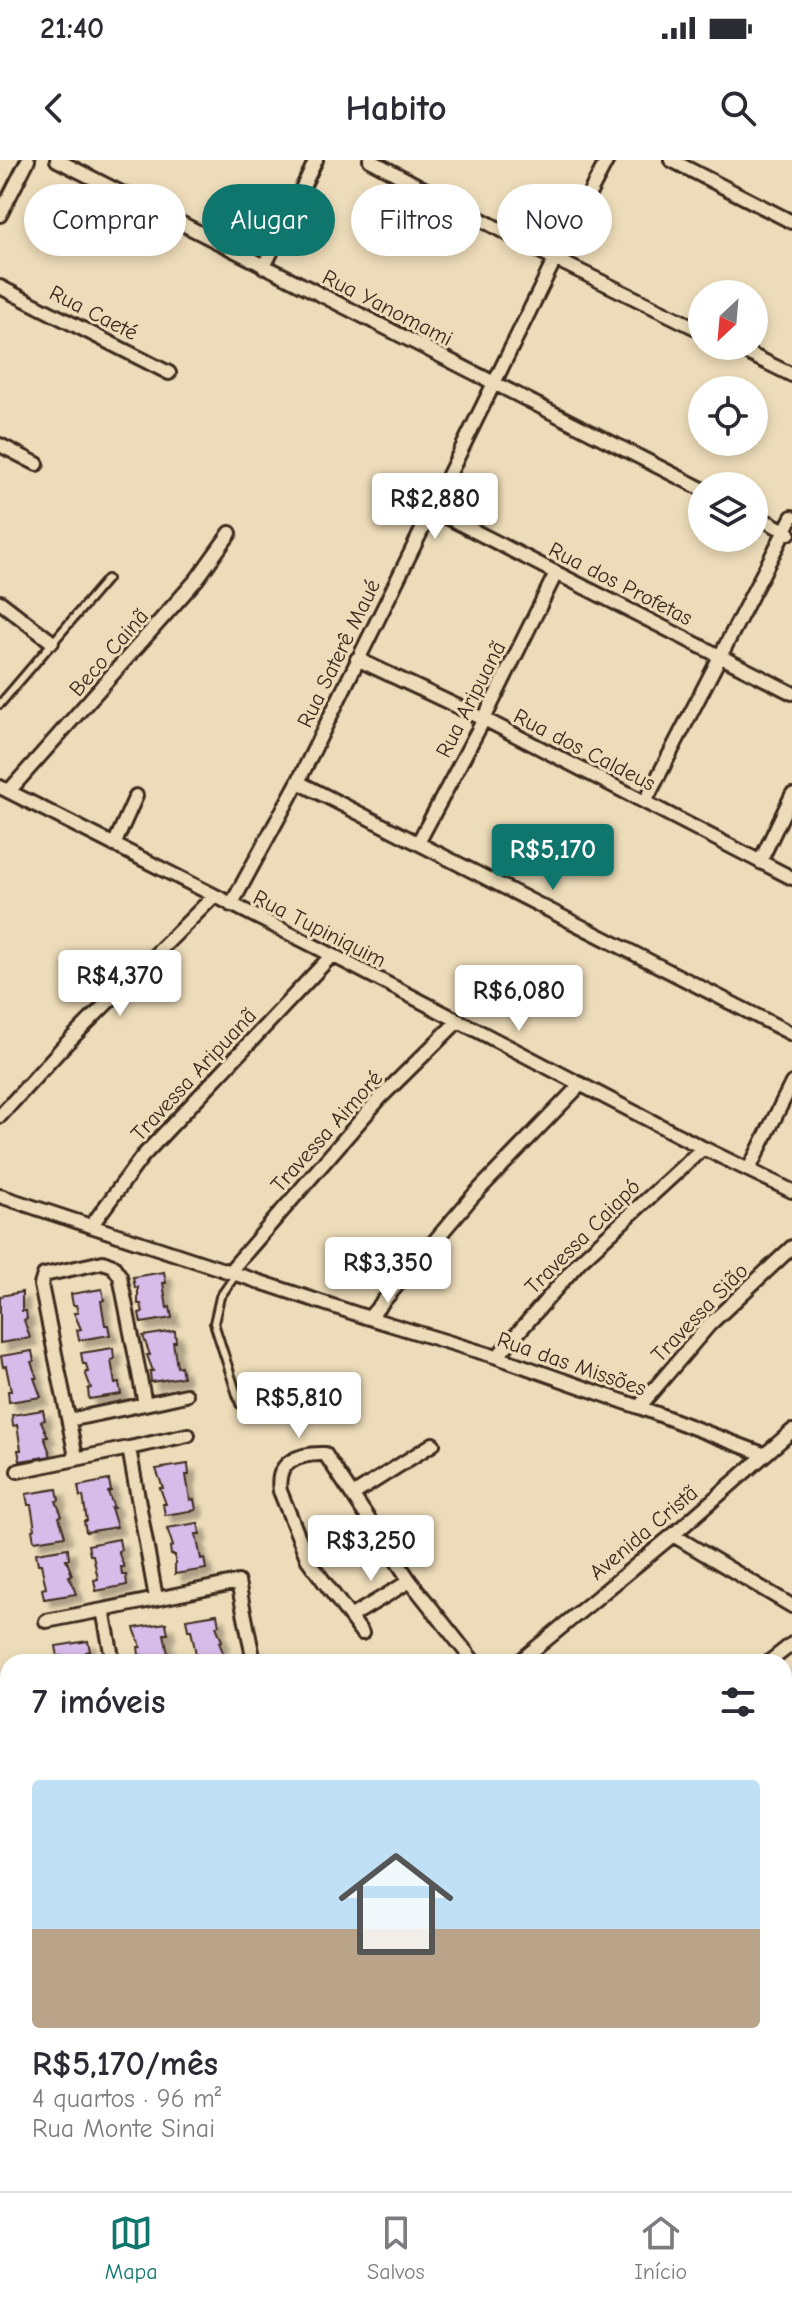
<!DOCTYPE html>
<html lang="pt">
<head>
<meta charset="utf-8">
<style>
  :root { --surface:#fff; --page:#f7f7f7; --text:#2b2b33; --muted:#7c7c81; --line:#e1e1e2; --accent:#0f766e }
  body { margin:0; font-family:"Comic Neue",sans-serif; background:var(--page); color:var(--text); height:100vh; display:flex; flex-direction:column; font-size:30px; white-space:nowrap }
  * { box-sizing:border-box; margin:0 }
  p { font-size:26px; color:var(--muted) }
  .icon { flex:none; width:44px; height:44px; fill:none; stroke:currentColor; stroke-width:2; stroke-linecap:round; stroke-linejoin:round }
  .map { position:relative; flex:1; overflow:hidden }
  .drawer { position:absolute; left:0px; top:1494px; width:792px; height:538px; display:flex; flex-direction:column; background:var(--surface); border-radius:24px 24px 0 0; box-shadow:0 4px 12px #0003 }
  .drawer>* { flex:none }
  .top-card { position:absolute; left:24px; top:24px; width:744px; height:72px; display:flex; gap:16px }
  .needle { width:52px; rotate:206deg }
  .controls { position:absolute; left:688px; top:120px; display:grid; gap:16px }
  .controls a { display:grid; place-items:center; width:80px; height:80px; border-radius:50%; background:var(--surface); box-shadow:0 4px 12px #0003; font-size:40px }
  .price { position:absolute; translate:-50% -68px; padding:0 18px; border-radius:8px; background:#fff; color:#222; font-size:26px; line-height:52px; filter:drop-shadow(0 2px 4px #0008) }
  .price::after { content:''; position:absolute; left:50%; top:48px; width:24px; height:18px; margin-left:-12px; background:inherit; clip-path:polygon(0 0,100% 0,50% 100%) }
  .price.current { background:var(--accent); color:#fff }
  ul { padding:0; list-style:none }
  li { display:grid; align-content:center; gap:16px; height:424px; padding:0 32px }
  li+li { border-top:2px solid var(--line) }
  li span { display:grid; place-items:center; height:248px; border-radius:8px; color:#555 }
  li>.icon { margin-inline-start:auto }
  span .icon { width:144px; height:144px; fill:#fffc; stroke-width:1 }
  li b { font-size:34px }
  h2 { display:flex; justify-content:space-between; align-items:center; height:96px; padding:0 32px; font-size:34px }
  .chip { padding:0 28px; border-radius:36px; background:var(--surface); box-shadow:0 4px 12px #0003; font-size:28px; line-height:72px }
  .chip.current { background:var(--accent); color:#fff }
  .status { display:flex; justify-content:space-between; align-items:center; height:56px; padding:0 40px; background:var(--surface); direction:ltr }
  .status svg { height:22px; fill:currentColor }
  header { display:flex; justify-content:space-between; align-items:center; height:104px; padding:0 32px; background:var(--surface); font-size:36px; font-weight:700 }
  .dock { display:flex; justify-content:space-around; align-items:center; height:112px; border-top:2px solid var(--line); background:var(--surface); font-size:22px; color:var(--muted) }
  .dock a { display:grid; justify-items:center; gap:4px }
  .dock .current { color:var(--accent) }
  .map>svg:first-child { display:block }
</style>
</head>
<body>
<div class="status"><b>21:40</b><svg viewBox="0 0 49 12"><path d="M0 12V9h3v3zM5 12V6h3v6zM10 12V3h3v9zM15 12V0h3v12zM26 1h20v11H26zM47 4h2v5h-2z"/></svg></div>
<header><svg class="icon" aria-label="back" viewBox="0 0 24 24"><path d="M15 5l-7 7 7 7"/></svg>Habito<svg class="icon" aria-label="search" viewBox="0 0 24 24"><circle cx="10" cy="10" r="6"/><path d="M15 15l6 6"/></svg></header>
<div class="map">
<svg width="792" height="2031" viewBox="0 0 792 2031">
  <defs>
    <filter id="shadow"><feDropShadow dx="7" dy="7" stdDeviation="2" flood-color="#0004"/></filter>
  </defs>
  <rect width="100%" height="100%" fill="#eddcb9"/>
  <filter id="ink" filterUnits="userSpaceOnUse"><feTurbulence type="fractalNoise" baseFrequency=".0125" numOctaves="2"/><feDisplacementMap in="SourceGraphic" scale="16" xChannelSelector="R" yChannelSelector="G"/><feConvolveMatrix kernelMatrix="1 2 1 2 8 2 1 2 1" color-interpolation-filters="sRGB"/></filter>
  <g filter="url(#ink)">
    <!-- building -->
    <path fill="#d7bbe8" stroke="#3b2a1e" stroke-width="2" filter="url(#shadow)" d="M 164,1112 L 166,1123 L 163,1123 L 167,1148 L 170,1147 L 172,1158 L 141,1163 L 139,1153 L 143,1152 L 141,1144 L 138,1144 L 138,1127 L 135,1128 L 133,1117 Z
      M 102,1129 L 104,1140 L 101,1141 L 105,1165 L 108,1165 L 110,1175 L 79,1180 L 77,1170 L 81,1169 L 74,1153 L 78,1153 L 76,1145 L 73,1145 L 71,1134 Z
      M 22,1132 L 22,1151 L 26,1151 L 27,1159 L 24,1160 L 30,1178 L 0,1183 L 0,1136 Z
      M 175,1171 L 176,1182 L 173,1182 L 177,1207 L 181,1206 L 183,1217 L 151,1222 L 150,1211 L 153,1211 L 147,1195 L 150,1195 L 143,1176 Z
      M 113,1188 L 114,1199 L 111,1200 L 115,1224 L 119,1223 L 121,1234 L 89,1239 L 88,1229 L 91,1228 L 85,1212 L 88,1212 L 86,1204 L 83,1204 L 81,1193 Z
      M 32,1191 L 34,1201 L 31,1202 L 37,1218 L 34,1218 L 41,1237 L 9,1242 L 8,1231 L 11,1231 L 6,1206 L 3,1207 L 1,1196 Z
      M 43,1250 L 45,1260 L 41,1261 L 48,1277 L 44,1277 L 51,1296 L 20,1301 L 18,1290 L 21,1290 L 17,1265 L 13,1266 L 12,1255 Z
      M 188,1304 L 189,1315 L 186,1315 L 190,1340 L 194,1339 L 196,1350 L 165,1355 L 163,1344 L 166,1344 L 160,1328 L 163,1328 L 156,1309 Z
      M 109,1320 L 111,1331 L 108,1332 L 114,1348 L 111,1348 L 117,1367 L 86,1372 L 84,1361 L 87,1361 L 83,1336 L 80,1337 L 78,1326 Z
      M 57,1329 L 59,1340 L 56,1341 L 62,1356 L 59,1357 L 65,1376 L 34,1381 L 32,1370 L 35,1369 L 31,1345 L 28,1345 L 26,1334 Z
      M 198,1363 L 200,1374 L 196,1374 L 201,1399 L 204,1398 L 206,1409 L 175,1414 L 175,1395 L 171,1395 L 170,1387 L 173,1386 L 167,1368 Z
      M 119,1379 L 121,1390 L 118,1391 L 124,1407 L 121,1407 L 122,1415 L 126,1415 L 127,1425 L 96,1431 L 94,1420 L 98,1419 L 93,1395 L 90,1395 L 88,1385 Z
      M 68,1388 L 69,1399 L 66,1399 L 72,1415 L 69,1416 L 76,1434 L 44,1439 L 42,1429 L 46,1428 L 41,1404 L 38,1404 L 36,1393 Z
      M 217,1454 L 219,1465 L 216,1466 L 222,1481 L 219,1482 L 226,1500 L 194,1502 L 193,1495 L 196,1494 L 191,1470 L 188,1470 L 186,1459 Z
      M 166,1463 L 168,1474 L 164,1474 L 169,1499 L 172,1498 L 172,1502 L 143,1502 L 142,1495 L 139,1495 L 138,1487 L 141,1487 L 134,1468 Z
      M 88,1481 L 90,1491 L 86,1492 L 88,1500 L 91,1502 L 63,1502 L 62,1496 L 58,1497 L 56,1486 Z"/>
    <g fill="none" stroke-linecap="round" stroke-linejoin="round">
      <defs>
        <path id="service" d="M 0,544 L 107,419
          M 237,1113 L 220,1137 L 214,1163 L 240,1244"/>
        <path id="minor" d="M 57,0 L 702,329
          M 370,0 L 555,99 L 702,171
          M 671,0 L 792,62
          M 0,55 L 28,0
          M 264,107 L 316,0
          M 0,127 L 169,213
          M 733,186 L 792,215
          M 0,285 L 37,304
          M 431,349 L 792,533
          M 754,355 L 789,373
          M 0,442 L 52,482
          M 357,499 L 484,559 L 792,718
          M 298,622 L 792,874
          M 0,627 L 332,795 L 703,988 L 792,1031
          M 9,631 L 197,419 L 230,373
          M 645,642 L 792,357
          M 418,683 L 484,559 L 556,413
          M 114,685 L 136,636
          M 760,702 L 792,635
          M 231,745 L 298,622 L 555,99 L 607,0
          M 0,956 L 63,887 L 214,736
          M 749,1009 L 792,923
          M 0,1036 L 369,1158 L 497,1197 L 639,1247 L 763,1294
          M 91,1066 L 142,997 L 332,795
          M 230,1111 L 380,938 L 457,862
          M 369,1158 L 473,1036 L 581,924
          M 497,1197 L 580,1101 L 703,988
          M 639,1247 L 709,1165 L 792,1087
          M 69,1260 L 145,1244
          M 129,1288 L 188,1275
          M 76,1297 L 41,1125 L 44,1115 L 103,1102 L 113,1106 L 120,1116 L 145,1244 L 186,1235
          M 18,1311 L 129,1288 L 156,1438
          M 354,1334 L 433,1284
          M 673,1375 L 792,1446
          M 350,1457 L 410,1421
          M 46,1461 L 103,1450
          M 362,1473 L 308,1400 L 280,1331 C 275,1302 299,1293 325,1294 L 410,1421 L 474,1502
          M 113,1502 L 103,1450 L 238,1422 L 254,1502
          M 519,1502 L 673,1375 L 792,1271
          M 769,1502 L 792,1484
          M 784,1686 L 792,1678
          M 0,1710 L 8,1709
          M 784,1769 L 792,1770
          M 403,2024 L 411,2031
          M 81,2031 L 89,2024
          M 342,2031 L 346,2024
          M 590,2031 L 594,2024"/>
      </defs>
      <!-- service casing -->
      <use href="#service" stroke="#3b2a1e" stroke-width="12"/>
      <!-- minor casing -->
      <use href="#minor" stroke="#3b2a1e" stroke-width="18"/>
      <!-- service -->
      <use href="#service" stroke="#eddcb9" stroke-width="6"/>
      <!-- minor -->
      <use href="#minor" stroke="#eddcb9" stroke-width="12"/>
    </g>
  </g>
  <g text-anchor="middle" stroke-width="6" stroke-linejoin="round" paint-order="stroke">
    <!-- street labels -->
    <g font-size="22" fill="#3b2a1e" stroke="#eddcb9">
      <text transform="translate(388 147) rotate(27)" y="8">Rua Yanomami</text>
      <text transform="translate(94 152) rotate(27)" y="8">Rua Caeté</text>
      <text transform="translate(621 423) rotate(27)" y="8">Rua dos Profetas</text>
      <text transform="translate(108 492) rotate(-49)" y="8">Beco Cainã</text>
      <text transform="translate(338 493) rotate(-64)" y="8">Rua Saterê Maué</text>
      <text transform="translate(470 539) rotate(-63)" y="8">Rua Aripuanã</text>
      <text transform="translate(585 589) rotate(27)" y="8">Rua dos Caldeus</text>
      <text transform="translate(320 768) rotate(27)" y="8">Rua Tupiniquim</text>
      <text transform="translate(193 914) rotate(-47)" y="8">Travessa Aripuanã</text>
      <text transform="translate(326 971) rotate(-48)" y="8">Travessa Aimoré</text>
      <text transform="translate(582 1076) rotate(-45)" y="8">Travessa Caiapó</text>
      <text transform="translate(699 1152) rotate(-46)" y="8">Travessa Sião</text>
      <text transform="translate(572 1203) rotate(19)" y="8">Rua das Missões</text>
      <text transform="translate(643 1372) rotate(-40)" y="8">Avenida Cristã</text>
    </g>
  </g>
</svg>
<div class="controls">
<a><svg class="needle" viewBox="-14 -14 28 28"><path d="M0-13l5 13h-10z" fill="#e53935"/><path d="M0 13l5-13h-10z" fill="#7c7c81"/></svg></a>
<a><svg class="icon" aria-label="locate" viewBox="0 0 24 24"><circle cx="12" cy="12" r="6"/><path d="M12 2v4M12 18v4M2 12h4M18 12h4"/></svg></a>
<a><svg class="icon" aria-label="layers" viewBox="0 0 24 24"><path d="M12 4l9 5-9 5-9-5zM3 14l9 5 9-5"/></svg></a>
</div>
<b class="price" style="left:435px;top:381px">R$2,880</b>
<b class="price current" style="left:553px;top:732px">R$5,170</b>
<b class="price" style="left:120px;top:858px">R$4,370</b>
<b class="price" style="left:519px;top:873px">R$6,080</b>
<b class="price" style="left:388px;top:1145px">R$3,350</b>
<b class="price" style="left:299px;top:1280px">R$5,810</b>
<b class="price" style="left:371px;top:1423px">R$3,250</b>
<div class="top-card">
<a class="chip">Comprar</a>
<a class="chip current">Alugar</a>
<a class="chip">Filtros</a>
<a class="chip">Novo</a>
</div>
<section class="drawer">
<h2>7 imóveis<svg class="icon" aria-label="filters" viewBox="0 0 24 24"><path d="M4 7h16M4 17h16"/><circle cx="9" cy="7" r="2"/><circle cx="15" cy="17" r="2"/></svg></h2>
<ul>
<li><span style="background:linear-gradient(#bfe0f5 60%,#b9a48a 0)"><svg class="icon" aria-label="home" viewBox="0 0 24 24"><path d="M3 11l9-7 9 7M6 9v11h12V9"/></svg></span><div><b>R$5,170/mês</b><p>4 quartos · 96 m²</p><p>Rua Monte Sinai</p></div></li>
</ul>
</section>
</div>
<nav class="dock">
<a class="current"><svg class="icon" aria-label="map" viewBox="0 0 24 24"><path d="M3 6l6-2 6 2 6-2v14l-6 2-6-2-6 2zM9 4v14M15 6v14"/></svg>Mapa</a>
<a><svg class="icon" aria-label="saved" viewBox="0 0 24 24"><path d="M7 4h10v16l-5-4-5 4z"/></svg>Salvos</a>
<a><svg class="icon" aria-label="home" viewBox="0 0 24 24"><path d="M3 11l9-7 9 7M6 9v11h12V9"/></svg>Início</a>
</nav>
</body>
</html>
